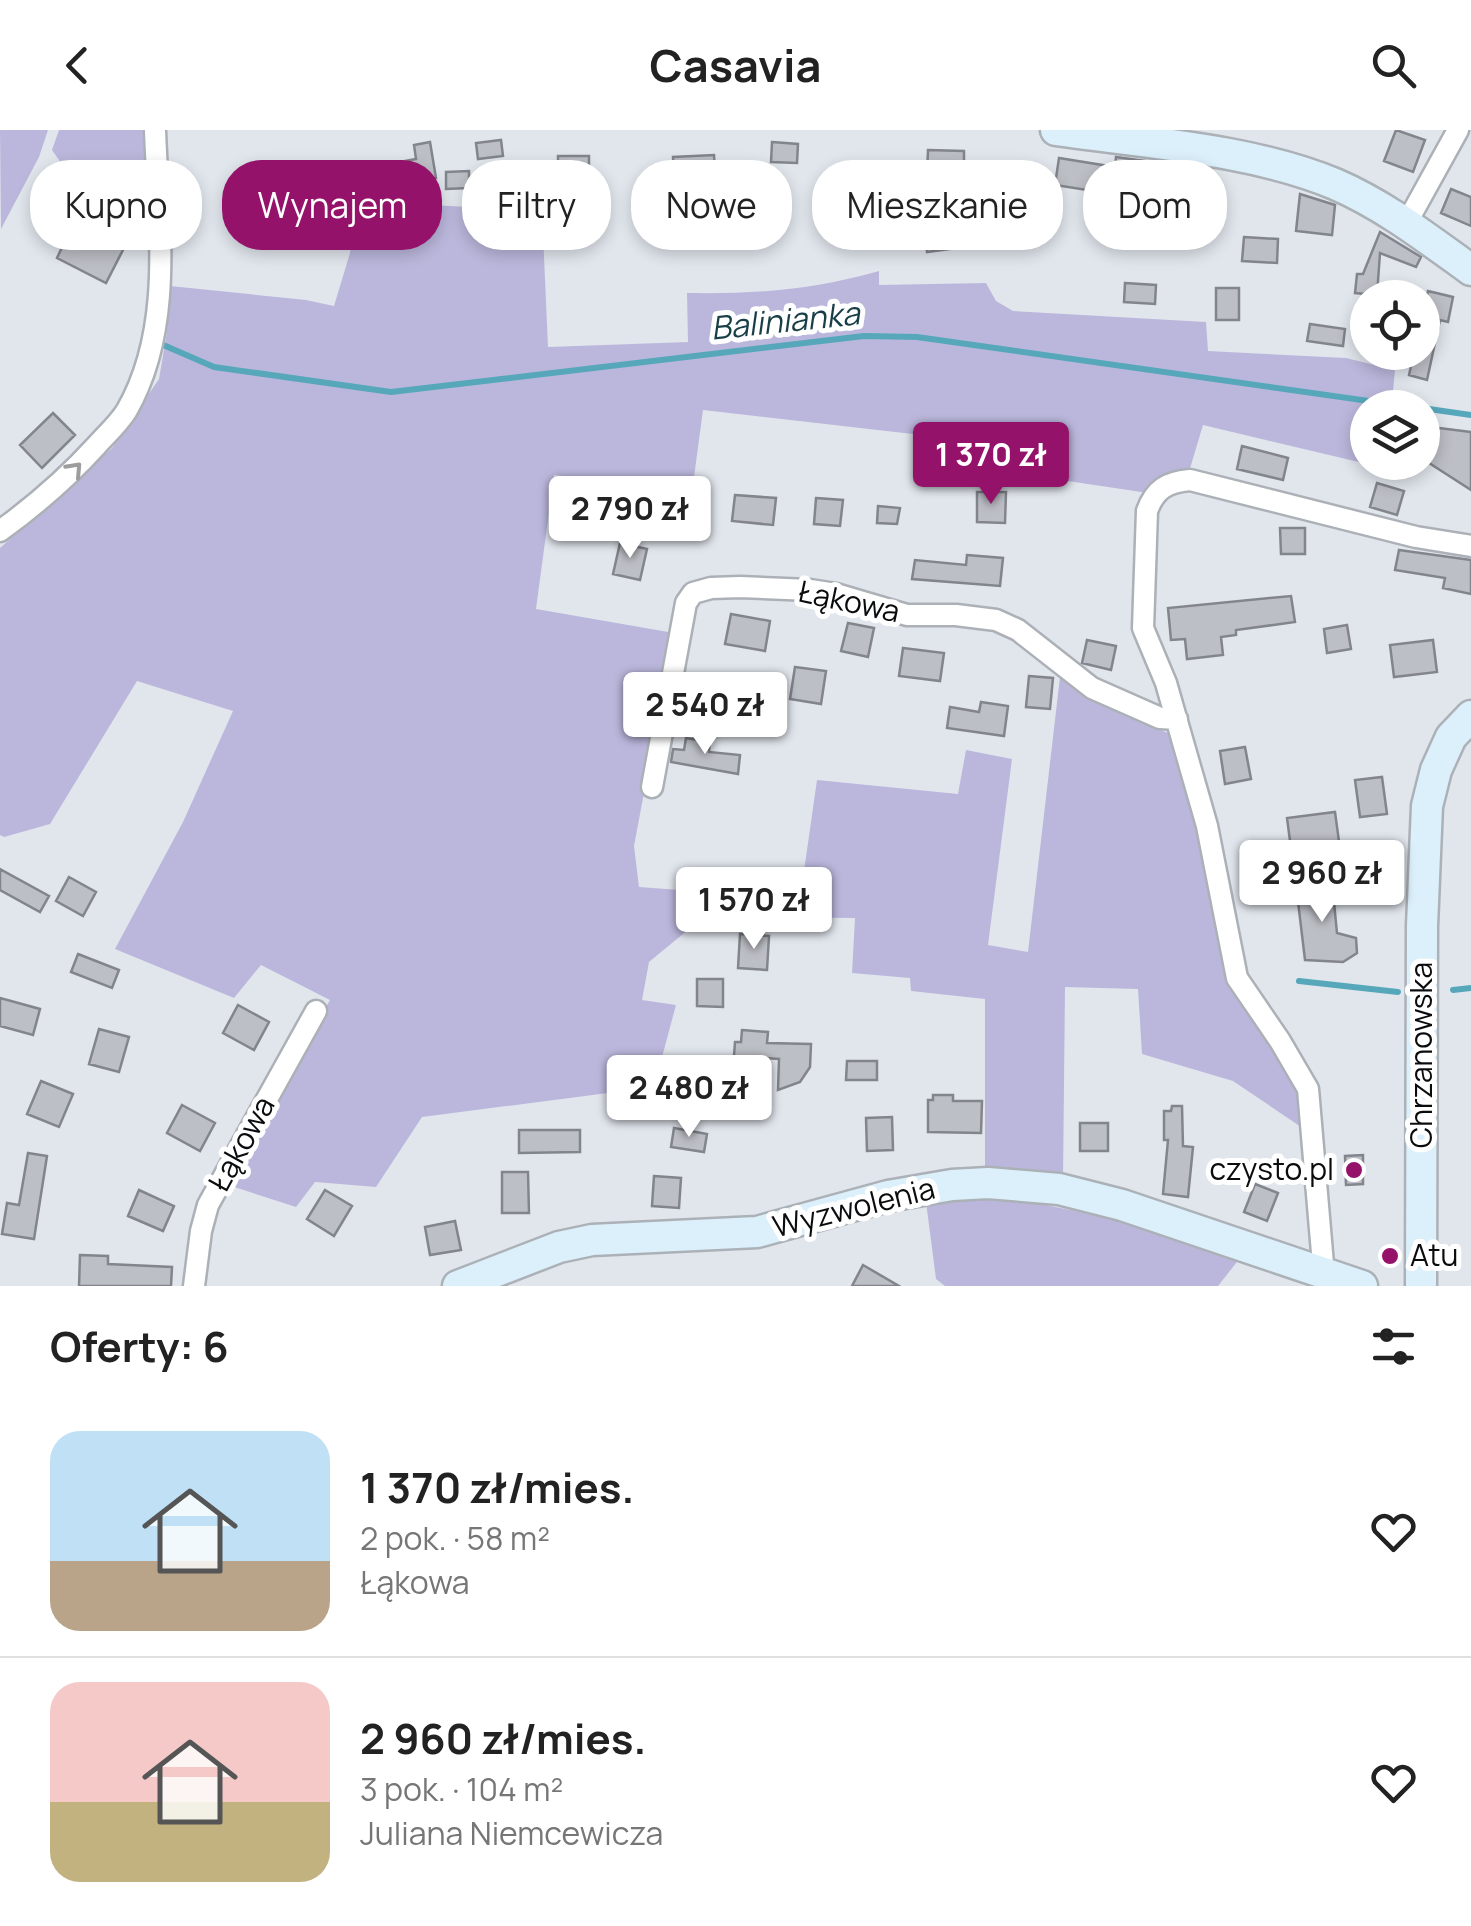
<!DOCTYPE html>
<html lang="pl">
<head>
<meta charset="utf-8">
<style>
  :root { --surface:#fff; --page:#f2f2f2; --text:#222; --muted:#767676; --line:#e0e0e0; --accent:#95126a }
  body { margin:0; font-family:Manrope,sans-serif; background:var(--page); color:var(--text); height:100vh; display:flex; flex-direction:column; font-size:38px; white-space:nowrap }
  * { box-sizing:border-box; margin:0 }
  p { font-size:32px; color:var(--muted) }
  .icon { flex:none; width:55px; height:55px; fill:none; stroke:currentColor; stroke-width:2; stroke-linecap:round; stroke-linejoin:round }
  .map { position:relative; height:1156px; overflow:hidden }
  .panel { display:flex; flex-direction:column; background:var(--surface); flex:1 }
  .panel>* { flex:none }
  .guide { position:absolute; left:30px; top:30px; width:1412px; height:90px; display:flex; gap:20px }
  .controls { position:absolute; left:1350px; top:150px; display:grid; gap:20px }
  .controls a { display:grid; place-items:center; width:90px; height:90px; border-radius:50%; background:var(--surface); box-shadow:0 5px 15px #0003; font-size:50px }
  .price { position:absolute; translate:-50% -85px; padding:0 22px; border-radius:10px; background:#fff; color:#222; font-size:32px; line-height:65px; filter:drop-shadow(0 2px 5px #0008) }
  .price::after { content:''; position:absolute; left:50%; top:60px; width:30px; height:22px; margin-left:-15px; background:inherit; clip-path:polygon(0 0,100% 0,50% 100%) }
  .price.selected { background:var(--accent); color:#fff }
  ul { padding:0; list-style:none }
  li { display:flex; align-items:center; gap:30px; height:250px; padding:0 50px }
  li+li { border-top:2px solid var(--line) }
  li span { display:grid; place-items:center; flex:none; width:280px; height:200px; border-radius:30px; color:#555 }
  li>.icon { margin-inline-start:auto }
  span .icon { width:120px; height:120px; fill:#fffc; stroke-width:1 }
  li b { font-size:42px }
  h2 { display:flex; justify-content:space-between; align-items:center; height:120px; padding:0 50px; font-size:42px }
  .tag { padding:0 35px; border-radius:40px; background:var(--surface); box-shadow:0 5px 15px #0003; font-size:35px; line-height:90px }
  .tag.selected { background:var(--accent); color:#fff }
  header { display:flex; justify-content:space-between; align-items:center; height:130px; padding:0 50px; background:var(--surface); font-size:45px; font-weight:700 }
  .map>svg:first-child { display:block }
</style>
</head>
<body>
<header><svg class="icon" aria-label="back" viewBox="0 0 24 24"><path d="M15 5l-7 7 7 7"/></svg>Casavia<svg class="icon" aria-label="search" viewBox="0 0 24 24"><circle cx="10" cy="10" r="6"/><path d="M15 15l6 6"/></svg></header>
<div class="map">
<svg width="1471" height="1156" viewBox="0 0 1471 1156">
  <rect width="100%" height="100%" fill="#e1e6ed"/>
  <!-- green -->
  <path fill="#bbb7dc" d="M 0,0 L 48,0 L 39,27 L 1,99 Z
    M 59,0 L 145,0 L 147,90 L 87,70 L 52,20 Z
    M 357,71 L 542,81 L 548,217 L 688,212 L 687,163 C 758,164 811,160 879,141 L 879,155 L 986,153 L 996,171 L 1013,181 L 1206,192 L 1208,221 L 1346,228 L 1395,240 L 1393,261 L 1413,266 L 1408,277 L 1368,278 L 1368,332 L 1386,333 L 1384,338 L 1203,295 L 1188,345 L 1174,343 L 1153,352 L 1148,363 L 962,335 L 965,310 L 703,280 L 692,362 L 554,345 L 536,479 L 674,503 L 634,716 L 639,757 L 800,769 L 817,650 L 958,664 L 966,620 L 1012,629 L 988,815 L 1028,822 L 1060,547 C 1094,574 1135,592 1177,606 L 1230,856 L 1304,963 L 1307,1001 L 1233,951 L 1142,924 L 1138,859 L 1065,857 L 1063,1051 L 985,1043 L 985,869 L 911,861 L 910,848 L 852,843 L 855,788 L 746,787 L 689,799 L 649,832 L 642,870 L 676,875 L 654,957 L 422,987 L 376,1057 L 315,1052 L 296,1077 L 225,1054 L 330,870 L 261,835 L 234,868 L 115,819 L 183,692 L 233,581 L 137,551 L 50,694 L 4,707 L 0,705 L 0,418 L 112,318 L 159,249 L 167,202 L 170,156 L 306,170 L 334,176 L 350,123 Z
    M 985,1065 C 1072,1077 1157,1098 1240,1128 L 1218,1156 L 945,1156 L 936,1149 L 926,1072 Z"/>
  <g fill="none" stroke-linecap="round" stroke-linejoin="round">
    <!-- stream -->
    <path stroke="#57a7bb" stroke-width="6" d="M 161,214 L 214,237 L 391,262 L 864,206 L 917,207 L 1418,278
      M 1422,278 L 1471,285
      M 1299,851 L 1398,862
      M 1453,860 L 1471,858"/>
  </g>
  <!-- building -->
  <path fill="#bdbfc6" stroke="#83858c" stroke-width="2.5" d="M 1396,0 L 1425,10 L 1413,42 L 1384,31 Z
    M 501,10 L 503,26 L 478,29 L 476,13 Z
    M 430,12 L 436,48 L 397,54 L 394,33 L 416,29 L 414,15 Z
    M 772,12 L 798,14 L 797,33 L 771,32 Z
    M 928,20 L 964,21 L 964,40 L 955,40 L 955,46 L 927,45 Z
    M 714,25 L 716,58 L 691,60 L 692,81 L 676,82 L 673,27 Z
    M 558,26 L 589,26 L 589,42 L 558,42 Z
    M 1116,27 L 1197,38 L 1194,74 L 1113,69 L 1113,64 L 1055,55 L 1059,28 L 1115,37 Z
    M 469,41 L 469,58 L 446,59 L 446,42 Z
    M 739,58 L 768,58 L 768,86 L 740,86 Z
    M 1451,59 L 1471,67 L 1471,96 L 1441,83 Z
    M 1300,64 L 1335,75 L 1332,105 L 1296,101 Z
    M 1026,70 L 1029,87 L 997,92 L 994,74 Z
    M 74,92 L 125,116 L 106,153 L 57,128 Z
    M 948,100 L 950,119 L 927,122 L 925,102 Z
    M 1380,102 L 1421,127 L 1416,137 L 1380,123 L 1377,165 L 1355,163 L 1357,144 L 1363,144 Z
    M 1244,107 L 1278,109 L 1277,133 L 1242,131 Z
    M 1125,153 L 1156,155 L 1155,174 L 1124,172 Z
    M 1216,158 L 1239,158 L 1239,190 L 1216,190 Z
    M 1428,161 L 1453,167 L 1448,192 L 1440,190 L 1427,250 L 1409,245 L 1414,222 L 1422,222 L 1422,187 Z
    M 1310,194 L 1345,199 L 1343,216 L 1307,211 Z
    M 53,283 L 75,305 L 42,338 L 20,315 Z
    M 1439,298 L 1471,302 L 1471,360 L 1426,331 Z
    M 1242,316 L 1288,328 L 1283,350 L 1237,339 Z
    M 1377,353 L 1404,361 L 1397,385 L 1370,377 Z
    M 977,362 L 1006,362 L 1005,393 L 977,392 Z
    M 735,365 L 776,368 L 773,395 L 732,391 Z
    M 816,368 L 843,370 L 840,396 L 814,394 Z
    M 588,369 L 605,372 L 600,401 L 584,398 Z
    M 878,376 L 900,378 L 897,394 L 877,393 Z
    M 1280,398 L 1305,398 L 1305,424 L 1281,424 Z
    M 620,413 L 647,419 L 640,450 L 613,444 Z
    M 1399,420 L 1471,430 L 1471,464 L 1443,458 L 1445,448 L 1395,440 Z
    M 967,425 L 1003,428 L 1000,456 L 912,449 L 915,430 L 966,435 Z
    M 1291,466 L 1295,492 L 1236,500 L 1236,505 L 1221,507 L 1223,525 L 1187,529 L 1185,509 L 1171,510 L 1168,478 Z
    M 731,484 L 770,491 L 765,521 L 725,514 Z
    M 848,493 L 874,498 L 868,527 L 841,521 Z
    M 1347,495 L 1351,519 L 1327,523 L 1324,499 Z
    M 1087,510 L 1116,516 L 1111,540 L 1082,533 Z
    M 1433,510 L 1437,542 L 1394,547 L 1390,515 Z
    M 903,518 L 944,523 L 940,551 L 899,546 Z
    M 795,537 L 826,541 L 821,574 L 790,569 Z
    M 1029,546 L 1053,548 L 1050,579 L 1026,577 Z
    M 981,572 L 1008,576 L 1004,606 L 947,598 L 950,577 L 979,582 Z
    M 686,608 L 710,612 L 709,622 L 740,625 L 738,644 L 671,632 L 673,619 L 684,620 Z
    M 1245,617 L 1251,649 L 1225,654 L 1220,621 Z
    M 1382,647 L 1387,684 L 1360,687 L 1355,650 Z
    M 1335,682 L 1340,719 L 1292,726 L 1287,688 Z
    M 0,739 L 49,766 L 40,782 L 0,760 Z
    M 69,747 L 96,762 L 83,786 L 56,771 Z
    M 1332,752 L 1337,803 L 1356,808 L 1357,823 L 1343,832 L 1305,830 L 1296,755 Z
    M 740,804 L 769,806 L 767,840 L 738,838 Z
    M 78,824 L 119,840 L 112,858 L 71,842 Z
    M 697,849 L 723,849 L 723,877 L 697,876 Z
    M 0,868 L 40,879 L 33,905 L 0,896 Z
    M 238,875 L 269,892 L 254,920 L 223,903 Z
    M 99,899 L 129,907 L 119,942 L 89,934 Z
    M 742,900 L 768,902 L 767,913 L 811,914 L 810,937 L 800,952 L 778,960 L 779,929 L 734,926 L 735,912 L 741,912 Z
    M 847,931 L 877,931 L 877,950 L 846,950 Z
    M 41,951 L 73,964 L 59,997 L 27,984 Z
    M 933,965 L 953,965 L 953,971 L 982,971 L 981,1003 L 928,1002 L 928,970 L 933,970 Z
    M 182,975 L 215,993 L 200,1021 L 167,1003 Z
    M 1172,976 L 1182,976 L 1183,1016 L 1193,1017 L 1188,1067 L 1163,1064 L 1168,1010 L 1164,1010 L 1164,981 L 1171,981 Z
    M 892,987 L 893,1020 L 867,1021 L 866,988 Z
    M 1080,993 L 1108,993 L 1108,1021 L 1080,1021 Z
    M 674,998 L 707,1004 L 704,1022 L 671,1017 Z
    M 519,1000 L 580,1000 L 580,1022 L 519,1023 Z
    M 28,1023 L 47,1026 L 34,1109 L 2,1104 L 7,1073 L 19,1075 Z
    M 1363,1025 L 1363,1054 L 1346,1055 L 1345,1026 Z
    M 502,1042 L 528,1042 L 529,1083 L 502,1083 Z
    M 654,1046 L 681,1048 L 679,1078 L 652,1076 Z
    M 1255,1054 L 1278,1063 L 1267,1091 L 1244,1082 Z
    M 139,1060 L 174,1076 L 163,1101 L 128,1086 Z
    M 325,1060 L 352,1076 L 334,1106 L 307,1089 Z
    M 455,1091 L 461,1120 L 430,1125 L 425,1097 Z
    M 80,1125 L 108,1126 L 108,1134 L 172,1137 L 171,1156 L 79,1156 Z
    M 863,1135 L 899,1156 L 852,1156 Z"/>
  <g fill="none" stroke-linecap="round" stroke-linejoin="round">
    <defs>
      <path id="street" d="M 1406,94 L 1458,0
        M 0,401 C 36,375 67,348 97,315 C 107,304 120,292 127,280 C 175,196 158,91 155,0
        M 652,657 L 686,473 L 693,463 L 711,458 L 740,457 L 810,460 L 836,464 L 907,485 L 956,485 L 996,490 L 1018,500 L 1092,558 L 1160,588 L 1177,589
        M 1324,1146 L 1308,959 L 1280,911 L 1237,848 L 1207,696 L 1166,553 L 1143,498 L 1147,381 C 1155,359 1167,352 1190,350 L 1416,407 L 1471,416
        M 194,1156 L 201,1101 L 208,1075 L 316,881"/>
      <path id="secondary" d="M 1056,0 C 1146,13 1251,19 1335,54 C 1384,75 1428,109 1471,140
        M 458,1156 L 559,1117 L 592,1110 L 757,1102 L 888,1066 L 952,1055 L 988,1053 L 1059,1059 L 1122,1075 L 1362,1156
        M 1421,1156 L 1422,796 L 1427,676 L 1436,640 L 1451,607 L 1471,586"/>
    </defs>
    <!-- street casing -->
    <use href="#street" stroke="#acb1b7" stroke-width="25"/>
    <!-- secondary casing -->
    <use href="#secondary" stroke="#acb1b7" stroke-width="35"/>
    <!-- street -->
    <use href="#street" stroke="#fff" stroke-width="20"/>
    <!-- secondary -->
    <use href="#secondary" stroke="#dcf0fb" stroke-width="30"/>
  </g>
  <!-- one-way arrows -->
  <defs><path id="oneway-chevron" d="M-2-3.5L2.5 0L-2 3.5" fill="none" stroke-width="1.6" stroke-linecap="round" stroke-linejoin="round" transform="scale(2.5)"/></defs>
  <use stroke="#9d9d9e" href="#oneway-chevron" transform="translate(75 339) rotate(-47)"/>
  <!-- markers -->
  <g fill="#95126a" stroke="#fff" stroke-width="4">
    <circle cx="1354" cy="1040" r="10"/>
    <circle cx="1390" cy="1126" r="10"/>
  </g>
  <g text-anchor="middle" stroke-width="10" stroke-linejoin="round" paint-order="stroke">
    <!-- street labels -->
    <g font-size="30" fill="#0a0b0d" stroke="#fff">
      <text transform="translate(849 472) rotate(12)" y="10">Łąkowa</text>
      <text transform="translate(1422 925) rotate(-90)" y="10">Chrzanowska</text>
      <text transform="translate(242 1014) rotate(-61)" y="10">Łąkowa</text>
      <text transform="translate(854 1078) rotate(-14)" y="10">Wyzwolenia</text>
    </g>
    <!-- poi labels -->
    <g font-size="30" fill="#0a0b0d" stroke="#fff" text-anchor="end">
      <text x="1334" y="1050">czysto.pl</text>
      <text x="1410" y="1136" text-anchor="start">Atu</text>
    </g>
    <!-- water labels -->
    <g font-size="32" font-style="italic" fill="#183e46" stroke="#fff">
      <text transform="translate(785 191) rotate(-6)" y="11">Balinianka</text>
    </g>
  </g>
</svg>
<div class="controls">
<a><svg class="icon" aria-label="locate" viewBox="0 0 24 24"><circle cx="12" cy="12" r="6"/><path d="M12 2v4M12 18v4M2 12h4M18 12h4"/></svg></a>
<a><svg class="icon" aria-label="layers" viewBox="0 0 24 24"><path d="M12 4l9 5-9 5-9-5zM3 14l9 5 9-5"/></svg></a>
</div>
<b class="price selected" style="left:991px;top:377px">1 370 zł</b>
<b class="price" style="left:630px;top:431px">2 790 zł</b>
<b class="price" style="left:705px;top:627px">2 540 zł</b>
<b class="price" style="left:1322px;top:795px">2 960 zł</b>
<b class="price" style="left:754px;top:822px">1 570 zł</b>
<b class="price" style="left:689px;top:1010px">2 480 zł</b>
<div class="guide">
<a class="tag">Kupno</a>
<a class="tag selected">Wynajem</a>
<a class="tag">Filtry</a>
<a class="tag">Nowe</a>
<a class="tag">Mieszkanie</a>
<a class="tag">Dom</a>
</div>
</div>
<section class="panel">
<h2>Oferty: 6<svg class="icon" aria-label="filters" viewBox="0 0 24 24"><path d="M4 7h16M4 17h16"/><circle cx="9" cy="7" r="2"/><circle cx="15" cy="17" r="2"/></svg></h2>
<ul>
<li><span style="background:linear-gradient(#bfe0f5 65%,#b9a48a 0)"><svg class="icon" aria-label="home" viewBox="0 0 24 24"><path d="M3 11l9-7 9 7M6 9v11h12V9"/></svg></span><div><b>1 370 zł/mies.</b><p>2 pok. · 58 m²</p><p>Łąkowa</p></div><svg class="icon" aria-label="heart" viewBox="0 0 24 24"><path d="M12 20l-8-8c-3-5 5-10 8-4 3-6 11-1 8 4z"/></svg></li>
<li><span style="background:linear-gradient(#f6c9c9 60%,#c2b280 0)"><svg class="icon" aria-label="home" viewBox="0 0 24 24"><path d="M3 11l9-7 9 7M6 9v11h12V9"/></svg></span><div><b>2 960 zł/mies.</b><p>3 pok. · 104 m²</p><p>Juliana Niemcewicza</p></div><svg class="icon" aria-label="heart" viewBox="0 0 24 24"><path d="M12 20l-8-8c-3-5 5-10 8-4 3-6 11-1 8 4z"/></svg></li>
</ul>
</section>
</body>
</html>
